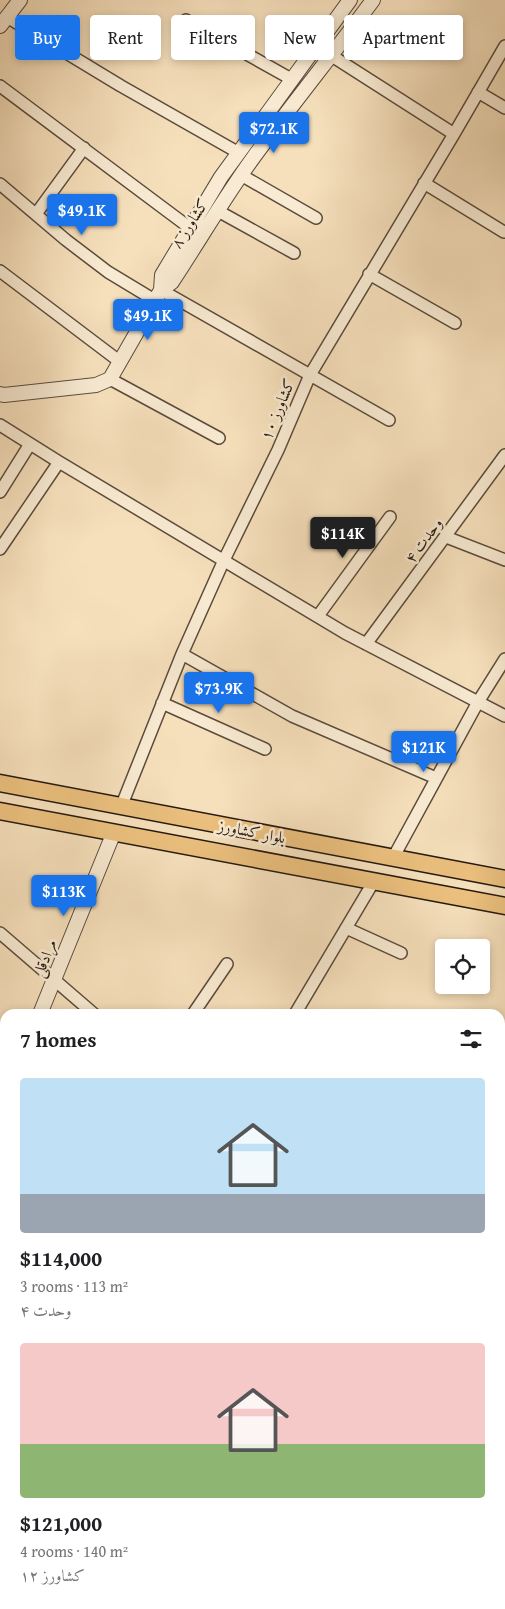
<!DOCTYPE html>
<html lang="en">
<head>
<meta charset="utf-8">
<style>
  :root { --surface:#fff; --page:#f2f2f2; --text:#202124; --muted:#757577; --accent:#1a73e8 }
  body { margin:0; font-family:"Gentium Book Plus",Amiri,serif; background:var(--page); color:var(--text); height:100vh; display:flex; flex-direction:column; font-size:19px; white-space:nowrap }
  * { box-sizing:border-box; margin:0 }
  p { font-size:16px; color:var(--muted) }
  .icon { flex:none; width:28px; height:28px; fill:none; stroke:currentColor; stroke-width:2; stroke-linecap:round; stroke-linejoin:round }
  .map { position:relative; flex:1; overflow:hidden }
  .panel { position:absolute; left:0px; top:1009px; width:505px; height:601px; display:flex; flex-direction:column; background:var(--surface); border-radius:15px 15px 0 0; box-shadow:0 2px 8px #0003 }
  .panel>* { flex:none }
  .top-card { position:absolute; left:15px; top:15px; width:475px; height:45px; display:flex; gap:10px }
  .buttons { position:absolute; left:435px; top:939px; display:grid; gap:10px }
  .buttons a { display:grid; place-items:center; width:55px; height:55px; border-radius:5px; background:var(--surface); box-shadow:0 2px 8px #0003; font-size:25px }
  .price { position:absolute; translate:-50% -42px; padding:0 11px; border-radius:5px; background:var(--accent); color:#fff; font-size:16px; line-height:32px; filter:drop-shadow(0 1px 2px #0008) }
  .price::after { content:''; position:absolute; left:50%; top:30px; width:15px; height:11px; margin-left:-8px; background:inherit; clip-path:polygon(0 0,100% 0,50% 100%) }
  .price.on { background:#222; color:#fff }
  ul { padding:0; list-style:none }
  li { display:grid; align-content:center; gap:10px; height:265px; padding:0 20px }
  li span { display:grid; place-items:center; height:155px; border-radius:5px; color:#555 }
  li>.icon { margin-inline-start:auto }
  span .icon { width:90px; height:90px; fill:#fffc; stroke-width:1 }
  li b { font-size:21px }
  h2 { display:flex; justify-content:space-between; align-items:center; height:60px; padding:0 20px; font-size:21px }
  .pill { padding:0 18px; border-radius:5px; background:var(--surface); box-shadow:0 2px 8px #0003; font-size:18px; line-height:45px }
  .pill.on { background:var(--accent); color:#fff }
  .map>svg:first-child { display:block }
</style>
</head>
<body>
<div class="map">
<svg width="505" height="1609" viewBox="0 0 505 1609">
  <rect width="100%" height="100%" fill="#f6e0bc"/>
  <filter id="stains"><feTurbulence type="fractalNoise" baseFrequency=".004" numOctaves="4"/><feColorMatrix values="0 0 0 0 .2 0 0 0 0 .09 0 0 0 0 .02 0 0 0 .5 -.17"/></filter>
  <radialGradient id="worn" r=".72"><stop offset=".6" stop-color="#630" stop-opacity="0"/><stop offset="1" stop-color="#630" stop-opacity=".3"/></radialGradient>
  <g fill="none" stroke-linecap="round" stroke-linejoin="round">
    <defs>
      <path id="minor" d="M 7,17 L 121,86 L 239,153
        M 186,20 L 293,80
        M 332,56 L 454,134
        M 0,86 L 190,228
        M 478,92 L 505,108
        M 241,175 L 316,218
        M 424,183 L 504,232
        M 0,184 L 66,240 L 108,272 L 156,301
        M 218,211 L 294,253
        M 36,214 L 84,148
        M 0,271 L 119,361
        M 369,274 L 455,323
        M 161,290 L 389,420
        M 110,379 L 219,438
        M 0,425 L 59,462 L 345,633 L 505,716
        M 0,492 L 30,444
        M 446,537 L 505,560
        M 0,549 L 59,462
        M 318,616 L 390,517
        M 366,644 L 505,455
        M 182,654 L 292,716 L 436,778
        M 162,703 L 265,749
        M 121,807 L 182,654 L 224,560 L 278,450 L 310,375 L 454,134 L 505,46
        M 393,858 L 478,702 L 505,659
        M 346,928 L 401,953
        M 0,933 L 94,1014
        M 193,1014 L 227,964
        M 295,1014 L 374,881
        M 0,1065 L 5,1069
        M 500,1108 L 505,1111
        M 0,1129 L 5,1132
        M 500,1215 L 505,1217
        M 0,1252 L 5,1254
        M 0,1299 L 5,1285
        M 500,1321 L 505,1323
        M 0,1383 L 5,1385
        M 500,1427 L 505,1428
        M 500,1537 L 505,1538
        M 167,1605 L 180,1609"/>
      <path id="tertiary" d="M 0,26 L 20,0
        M 161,290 L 162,275 L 221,177 L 350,0
        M 0,394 L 4,395 L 96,385 L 110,379 L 161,290 L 172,282 C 199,241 224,198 253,158 C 292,104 334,53 373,0
        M 40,1014 L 114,832
        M 0,1112 L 5,1100
        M 0,1487 L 5,1489
        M 394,1605 L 408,1609
        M 334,1609 L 336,1605"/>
      <path id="primary" d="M 0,783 L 505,879
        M 0,811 L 505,906"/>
    </defs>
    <!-- minor casing -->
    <use href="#minor" stroke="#5a4b3c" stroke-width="14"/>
    <!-- tertiary casing -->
    <use href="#tertiary" stroke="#5a4b3c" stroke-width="16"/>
    <!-- primary casing -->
    <use href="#primary" stroke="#261911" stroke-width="19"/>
    <!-- minor -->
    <use href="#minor" stroke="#f9ebd3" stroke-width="11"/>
    <!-- tertiary -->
    <use href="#tertiary" stroke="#f9ebd3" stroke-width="14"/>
    <!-- primary -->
    <use href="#primary" stroke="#ebc07e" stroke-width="16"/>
  </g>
  <g text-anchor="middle" stroke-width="5" stroke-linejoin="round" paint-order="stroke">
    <!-- street labels -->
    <g font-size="16" fill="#261911" stroke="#f9ebd3">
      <text transform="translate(189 223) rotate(-57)" y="6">کشاورز ۸</text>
      <text transform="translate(277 409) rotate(-67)" y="6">کشاورز ۱۰</text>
      <text transform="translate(423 540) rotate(-54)" y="6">وحدت ۴</text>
      <text transform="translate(252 831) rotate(11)" y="6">بلوار کشاورز</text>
      <text transform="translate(44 958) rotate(-68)" y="6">مرادقلی</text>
    </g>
  </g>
  <rect width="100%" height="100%" filter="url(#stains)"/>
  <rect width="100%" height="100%" fill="url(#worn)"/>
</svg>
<div class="buttons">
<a><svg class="icon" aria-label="locate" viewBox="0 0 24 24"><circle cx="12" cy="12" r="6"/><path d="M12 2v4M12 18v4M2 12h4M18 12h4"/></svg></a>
</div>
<b class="price" style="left:274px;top:154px">$72.1K</b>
<b class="price" style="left:82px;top:236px">$49.1K</b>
<b class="price" style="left:148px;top:341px">$49.1K</b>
<b class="price on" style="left:343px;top:559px">$114K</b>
<b class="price" style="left:219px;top:714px">$73.9K</b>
<b class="price" style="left:424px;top:773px">$121K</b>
<b class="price" style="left:64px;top:917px">$113K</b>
<div class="top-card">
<a class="pill on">Buy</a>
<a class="pill">Rent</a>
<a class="pill">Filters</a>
<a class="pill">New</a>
<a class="pill">Apartment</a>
</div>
<section class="panel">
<h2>7 homes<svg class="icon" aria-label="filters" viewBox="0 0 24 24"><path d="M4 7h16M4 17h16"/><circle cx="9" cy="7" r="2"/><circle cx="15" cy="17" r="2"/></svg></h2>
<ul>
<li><span style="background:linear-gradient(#bfe0f5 75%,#9aa5b1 0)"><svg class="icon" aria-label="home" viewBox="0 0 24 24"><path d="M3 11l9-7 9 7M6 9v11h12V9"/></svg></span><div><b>$114,000</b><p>3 rooms · 113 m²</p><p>وحدت ۴</p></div></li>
<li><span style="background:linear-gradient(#f6c9c9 65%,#8fb573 0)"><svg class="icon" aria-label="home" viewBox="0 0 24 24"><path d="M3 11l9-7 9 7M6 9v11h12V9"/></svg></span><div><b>$121,000</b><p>4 rooms · 140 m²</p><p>کشاورز ۱۲</p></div></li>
</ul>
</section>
</div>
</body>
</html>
